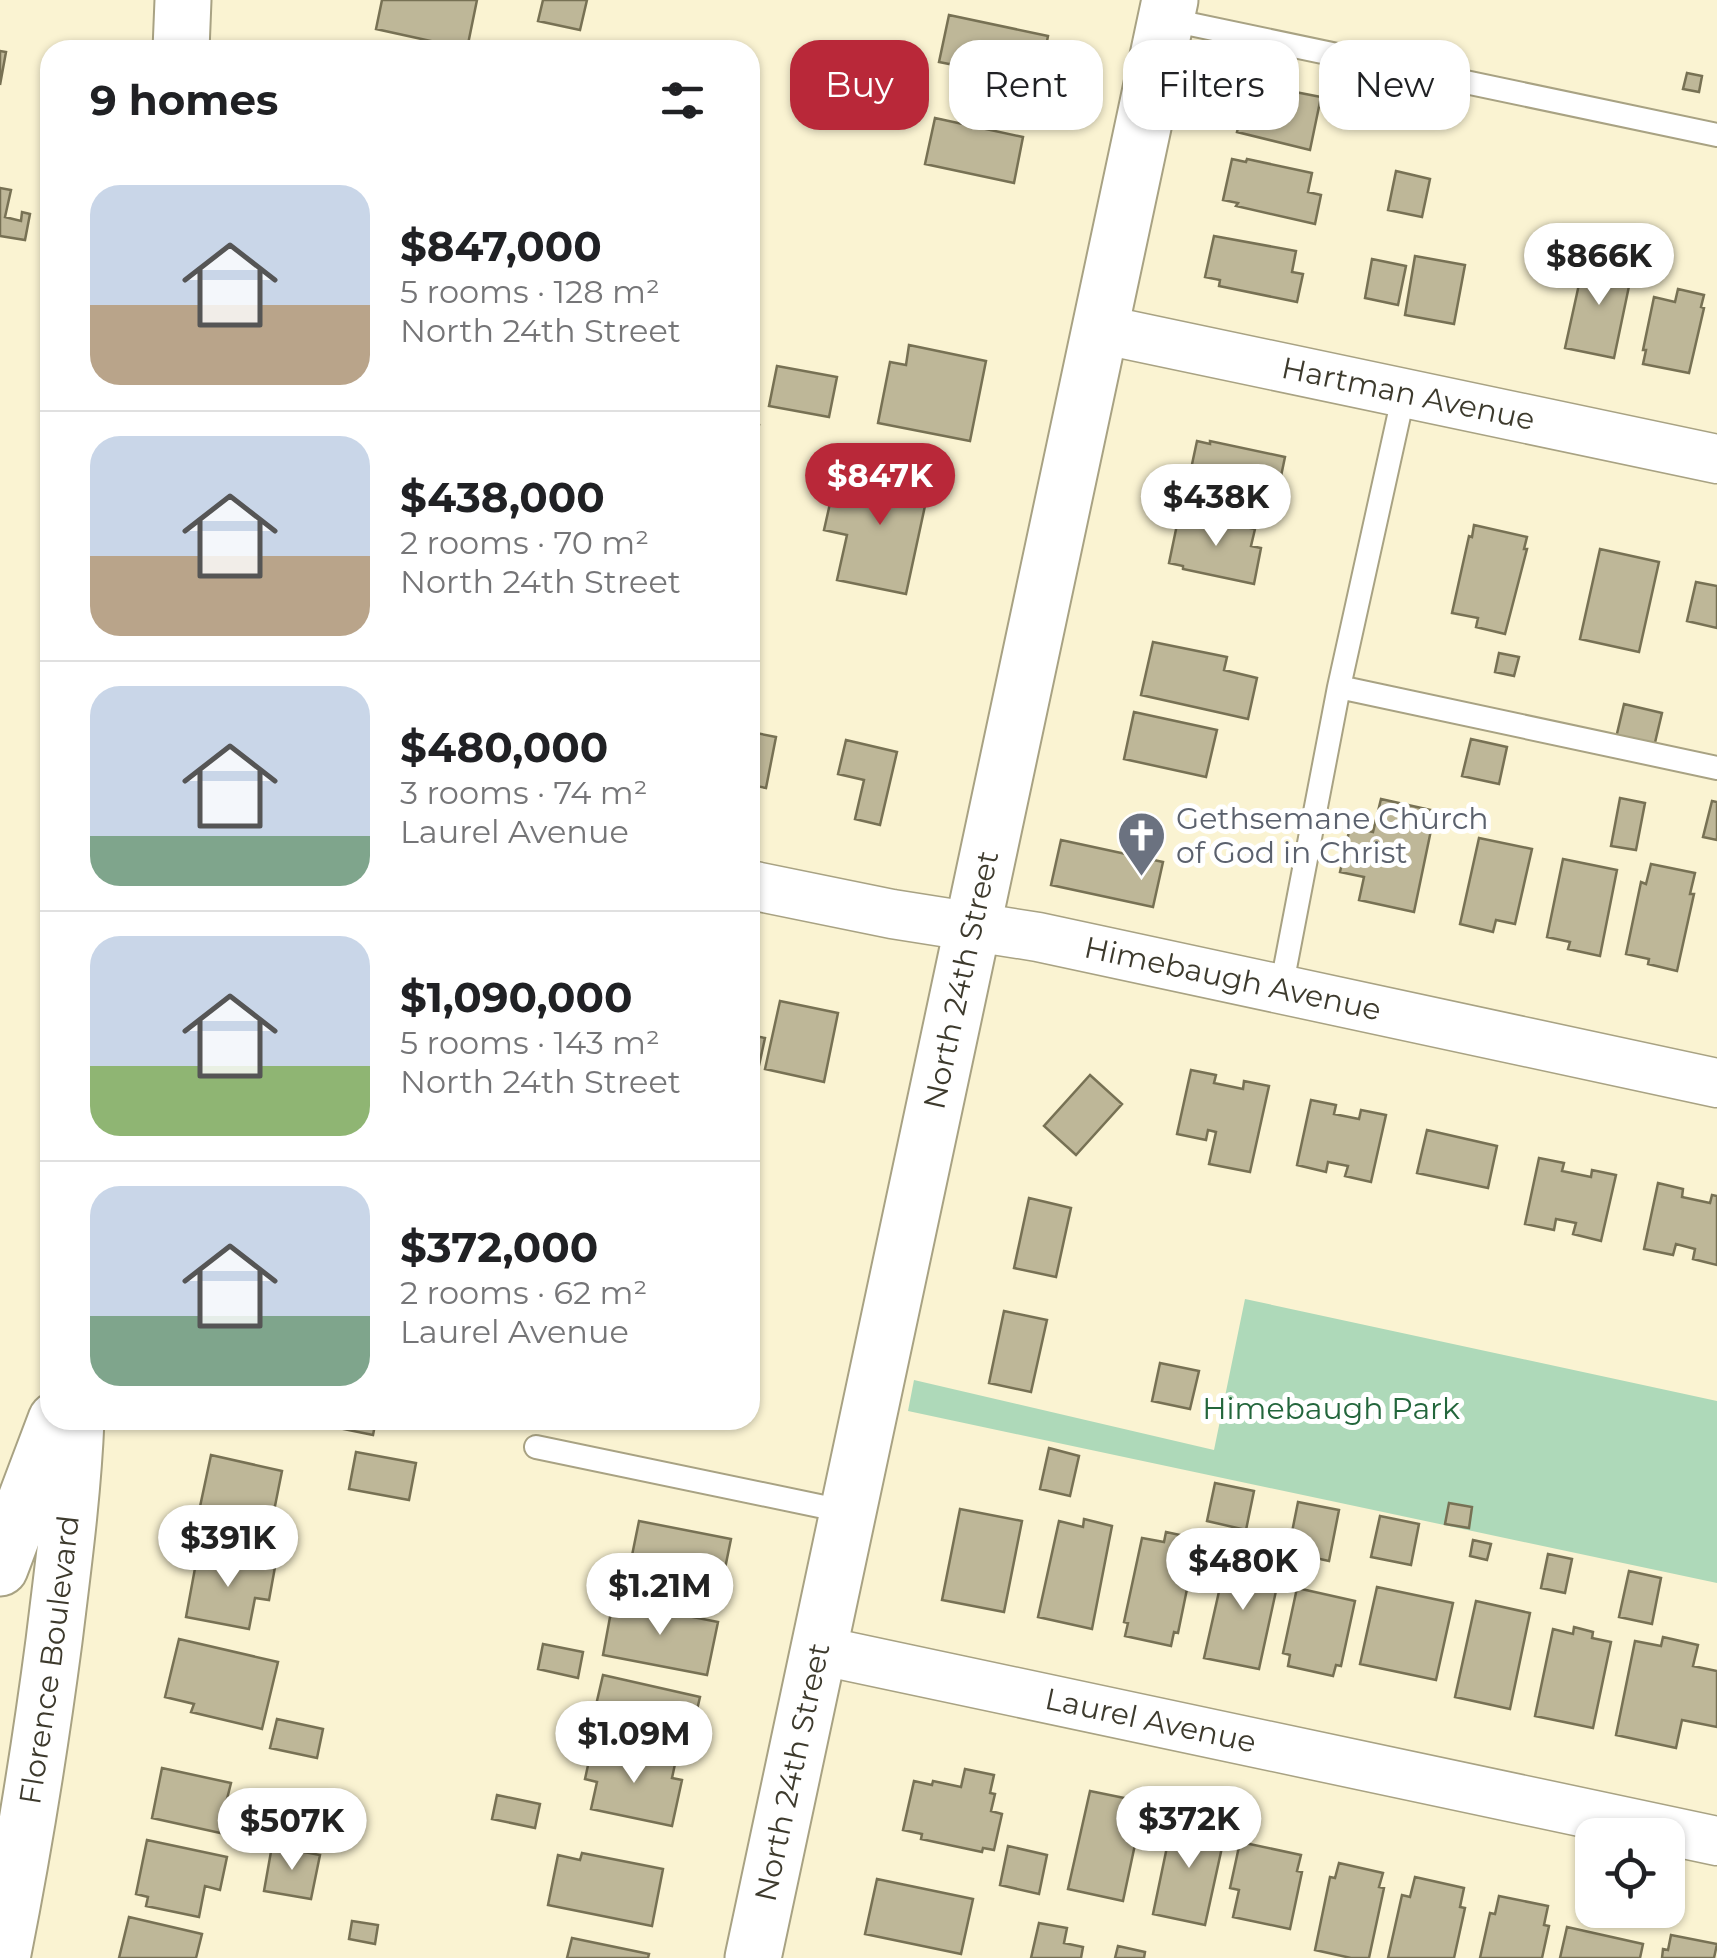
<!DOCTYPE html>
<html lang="en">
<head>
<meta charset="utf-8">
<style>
  :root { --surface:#fff; --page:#f2f2f2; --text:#202124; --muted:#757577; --line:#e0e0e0; --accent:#b92839 }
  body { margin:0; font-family:Montserrat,sans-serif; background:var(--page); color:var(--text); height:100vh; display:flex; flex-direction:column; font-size:38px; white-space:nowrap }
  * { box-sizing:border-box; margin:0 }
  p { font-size:32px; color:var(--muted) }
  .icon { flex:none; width:55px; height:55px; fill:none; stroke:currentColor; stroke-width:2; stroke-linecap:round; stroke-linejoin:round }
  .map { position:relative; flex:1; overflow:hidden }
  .sheet { position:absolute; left:40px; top:40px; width:720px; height:1390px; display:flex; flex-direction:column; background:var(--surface); border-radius:30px; box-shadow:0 2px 8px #0004 }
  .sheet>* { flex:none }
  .banner { position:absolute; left:790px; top:40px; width:775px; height:90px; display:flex; gap:20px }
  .fabs { position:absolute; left:1575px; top:1818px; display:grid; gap:20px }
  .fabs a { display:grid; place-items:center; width:110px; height:110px; border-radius:20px; background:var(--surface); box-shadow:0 2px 8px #0004; font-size:50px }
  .price { position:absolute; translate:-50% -85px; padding:0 22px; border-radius:35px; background:#fff; color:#222; font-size:32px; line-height:65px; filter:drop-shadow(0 2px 5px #0008) }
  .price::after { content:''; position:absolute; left:50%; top:60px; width:30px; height:22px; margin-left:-15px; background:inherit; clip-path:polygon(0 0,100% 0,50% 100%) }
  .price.current { background:var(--accent); color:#fff }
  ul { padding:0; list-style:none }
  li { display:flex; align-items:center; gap:30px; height:250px; padding:0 50px }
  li+li { border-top:2px solid var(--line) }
  li span { display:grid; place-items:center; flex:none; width:280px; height:200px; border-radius:30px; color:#555 }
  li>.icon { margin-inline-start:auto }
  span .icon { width:120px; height:120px; fill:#fffc; stroke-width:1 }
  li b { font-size:42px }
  h2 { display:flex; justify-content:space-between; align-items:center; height:120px; padding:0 50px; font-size:42px }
  .pill { padding:0 35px; border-radius:30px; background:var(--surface); box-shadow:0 2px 8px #0004; font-size:35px; line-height:90px }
  .pill.current { background:var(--accent); color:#fff }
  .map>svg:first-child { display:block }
</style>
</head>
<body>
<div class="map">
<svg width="1717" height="1958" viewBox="0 0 1717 1958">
  <rect width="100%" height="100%" fill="#faf3d2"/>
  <!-- green -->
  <path fill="#aed9b9" d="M 1245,1299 L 1717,1401 L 1717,1583 L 908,1411 L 914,1380 L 1214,1450 Z"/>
  <!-- building -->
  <path fill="#beb798" stroke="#777154" stroke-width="2.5" d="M 382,0 L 477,0 L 467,49 L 376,29 Z
    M 543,0 L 587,0 L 580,30 L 538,21 Z
    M 949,15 L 1048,36 L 1039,82 L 939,62 Z
    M 0,51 L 6,52 L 0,85 Z
    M 1687,73 L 1702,76 L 1699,92 L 1683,89 Z
    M 1247,88 L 1260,91 L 1261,88 L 1289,94 L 1290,91 L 1321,97 L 1310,150 L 1237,132 Z
    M 935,118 L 1023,137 L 1014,183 L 925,164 Z
    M 1232,159 L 1246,162 L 1247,159 L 1312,173 L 1308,192 L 1321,195 L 1315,224 L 1236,206 L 1238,203 L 1223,200 Z
    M 1396,171 L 1430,179 L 1422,217 L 1388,210 Z
    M 0,188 L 11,190 L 5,217 L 21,221 L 22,212 L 30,214 L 25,240 L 0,236 Z
    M 1214,236 L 1296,251 L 1292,272 L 1303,274 L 1297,302 L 1219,286 L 1220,280 L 1205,277 Z
    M 1415,256 L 1465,265 L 1454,324 L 1405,315 Z
    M 1585,257 L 1633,267 L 1614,358 L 1565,348 Z
    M 1372,259 L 1406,266 L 1398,305 L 1365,298 Z
    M 1678,289 L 1704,295 L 1701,307 L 1704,308 L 1689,373 L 1643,364 L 1646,350 L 1643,350 L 1654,297 L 1675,302 Z
    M 909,345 L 986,361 L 970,441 L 878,423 L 890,362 L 906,365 Z
    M 777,366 L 837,377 L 829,417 L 769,406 Z
    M 750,423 L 759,425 L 750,469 Z
    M 1197,441 L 1210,444 L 1210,441 L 1285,457 L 1275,505 L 1200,489 L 1201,485 L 1188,483 Z
    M 861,463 L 931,478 L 906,594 L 837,580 L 847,535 L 824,530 L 831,499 L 853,503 Z
    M 1179,515 L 1193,518 L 1194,516 L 1255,529 L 1251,546 L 1261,548 L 1254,584 L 1183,569 L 1183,566 L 1169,563 Z
    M 1474,525 L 1527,537 L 1524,549 L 1527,549 L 1505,634 L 1476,627 L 1478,618 L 1452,613 L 1469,536 L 1472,537 Z
    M 1600,549 L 1659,562 L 1639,652 L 1580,639 Z
    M 1696,582 L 1717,586 L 1717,628 L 1687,621 Z
    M 1153,642 L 1227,657 L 1224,670 L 1257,678 L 1248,719 L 1141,695 Z
    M 1499,653 L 1519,657 L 1514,676 L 1495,672 Z
    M 1624,704 L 1662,713 L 1653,751 L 1615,742 Z
    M 1134,712 L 1217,730 L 1206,777 L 1124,759 Z
    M 751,732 L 776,737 L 766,788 L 751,785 L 750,790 Z
    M 1471,739 L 1507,747 L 1499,784 L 1462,776 Z
    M 846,740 L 897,752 L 880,825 L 855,819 L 864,780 L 838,774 Z
    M 1620,798 L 1645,803 L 1636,850 L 1611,846 Z
    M 1381,799 L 1435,811 L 1414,912 L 1359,900 L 1364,877 L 1340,872 L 1350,827 L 1373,832 Z
    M 1712,801 L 1717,802 L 1717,840 L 1703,837 Z
    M 1479,838 L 1532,849 L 1515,924 L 1496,920 L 1493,932 L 1460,924 Z
    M 1061,840 L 1163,862 L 1153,907 L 1051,885 Z
    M 1563,859 L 1617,870 L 1600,956 L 1568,949 L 1570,942 L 1547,937 Z
    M 1651,864 L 1695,873 L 1690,894 L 1694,894 L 1677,971 L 1648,964 L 1649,959 L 1626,954 L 1641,882 L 1646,884 Z
    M 780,1001 L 838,1013 L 824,1082 L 765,1069 Z
    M 750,1035 L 765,1038 L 756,1079 L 750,1077 Z
    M 1191,1070 L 1216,1075 L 1214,1083 L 1243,1089 L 1244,1081 L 1269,1086 L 1250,1172 L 1209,1164 L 1216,1132 L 1208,1130 L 1206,1140 L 1177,1134 Z
    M 1090,1075 L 1122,1104 L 1076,1155 L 1044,1126 Z
    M 1311,1100 L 1336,1105 L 1334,1114 L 1359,1119 L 1361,1110 L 1386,1115 L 1371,1182 L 1345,1176 L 1348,1166 L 1328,1162 L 1326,1172 L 1297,1165 Z
    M 1427,1130 L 1497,1146 L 1488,1188 L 1417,1173 Z
    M 1539,1158 L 1564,1163 L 1562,1171 L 1591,1177 L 1592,1170 L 1616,1175 L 1601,1241 L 1573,1234 L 1576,1223 L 1556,1219 L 1554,1230 L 1525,1224 Z
    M 1658,1183 L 1683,1189 L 1682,1197 L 1710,1203 L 1712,1195 L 1717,1196 L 1717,1265 L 1693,1259 L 1695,1249 L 1676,1244 L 1673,1255 L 1644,1249 Z
    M 1029,1198 L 1071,1208 L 1056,1277 L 1014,1268 Z
    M 1004,1311 L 1047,1320 L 1031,1392 L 989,1383 Z
    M 1160,1363 L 1199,1371 L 1190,1409 L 1152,1401 Z
    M 325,1420 L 376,1420 L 373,1435 L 324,1425 Z
    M 1049,1448 L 1079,1456 L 1070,1496 L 1040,1489 Z
    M 356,1452 L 416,1463 L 409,1500 L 349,1489 Z
    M 211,1455 L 282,1471 L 270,1531 L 198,1516 Z
    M 1215,1483 L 1254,1491 L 1246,1530 L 1207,1521 Z
    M 1298,1502 L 1339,1510 L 1329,1561 L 1288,1552 Z
    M 1449,1503 L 1472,1507 L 1469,1528 L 1445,1524 Z
    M 960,1509 L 1022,1521 L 1004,1612 L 942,1600 Z
    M 1380,1516 L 1419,1524 L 1411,1565 L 1371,1557 Z
    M 1084,1519 L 1112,1526 L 1092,1629 L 1038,1617 L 1059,1521 L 1083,1527 Z
    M 639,1521 L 731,1539 L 719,1598 L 627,1580 Z
    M 1166,1532 L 1194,1538 L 1192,1549 L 1195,1550 L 1178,1633 L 1174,1632 L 1171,1646 L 1125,1636 L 1128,1623 L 1124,1622 L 1142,1538 L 1164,1542 Z
    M 1473,1540 L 1491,1544 L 1487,1560 L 1470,1556 Z
    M 198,1552 L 275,1567 L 269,1600 L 255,1598 L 249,1629 L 186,1617 Z
    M 1548,1554 L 1572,1559 L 1565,1593 L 1541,1588 Z
    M 1227,1556 L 1281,1568 L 1259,1669 L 1204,1658 Z
    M 1629,1571 L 1661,1578 L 1652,1624 L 1619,1617 Z
    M 1377,1587 L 1453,1603 L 1436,1680 L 1360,1664 Z
    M 1297,1588 L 1355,1601 L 1341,1666 L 1336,1665 L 1333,1676 L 1288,1666 L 1290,1655 L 1283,1653 Z
    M 613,1601 L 718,1622 L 707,1675 L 603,1655 Z
    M 1476,1601 L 1530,1613 L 1510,1709 L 1455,1697 Z
    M 1574,1627 L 1593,1632 L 1592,1638 L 1611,1642 L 1593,1728 L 1535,1716 L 1553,1629 L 1573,1634 Z
    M 1663,1637 L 1698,1645 L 1693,1666 L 1717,1671 L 1717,1727 L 1682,1720 L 1676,1748 L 1616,1735 L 1635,1641 L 1661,1646 Z
    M 179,1639 L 278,1662 L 262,1729 L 191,1712 L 194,1704 L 165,1697 Z
    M 543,1644 L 583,1652 L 578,1678 L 538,1669 Z
    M 603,1675 L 700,1697 L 687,1753 L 590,1731 Z
    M 277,1719 L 323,1729 L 317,1758 L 270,1748 Z
    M 592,1747 L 675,1764 L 672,1778 L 682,1780 L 672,1826 L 591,1809 L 597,1782 L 585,1779 Z
    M 162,1768 L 231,1783 L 226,1803 L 241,1806 L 234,1836 L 152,1818 Z
    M 965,1769 L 994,1775 L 990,1793 L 995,1794 L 991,1811 L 1002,1814 L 994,1850 L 983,1848 L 982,1852 L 921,1839 L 922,1834 L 903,1830 L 914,1781 L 932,1785 L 933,1781 L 961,1787 Z
    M 1090,1791 L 1144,1802 L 1123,1901 L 1068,1889 Z
    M 497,1795 L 540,1804 L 535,1828 L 492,1819 Z
    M 1173,1818 L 1226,1829 L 1205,1925 L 1153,1914 Z
    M 147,1840 L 227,1857 L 220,1890 L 205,1886 L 199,1917 L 146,1906 L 148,1897 L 136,1894 Z
    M 1240,1842 L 1301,1855 L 1297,1871 L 1302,1872 L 1290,1929 L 1233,1917 L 1239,1890 L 1230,1888 Z
    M 272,1846 L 320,1855 L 311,1899 L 264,1891 Z
    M 1008,1846 L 1047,1855 L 1039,1894 L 1000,1885 Z
    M 582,1853 L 663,1869 L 652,1926 L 548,1905 L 558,1855 L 580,1860 Z
    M 1339,1863 L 1383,1873 L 1379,1887 L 1384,1888 L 1369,1958 L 1351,1958 L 1315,1950 L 1330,1877 L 1335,1878 Z
    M 1415,1877 L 1464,1888 L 1460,1907 L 1465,1908 L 1454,1958 L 1388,1958 L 1402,1895 L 1410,1897 Z
    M 877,1879 L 973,1899 L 961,1954 L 865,1934 Z
    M 1499,1896 L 1548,1906 L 1544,1925 L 1549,1926 L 1542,1958 L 1480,1958 L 1490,1913 L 1495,1914 Z
    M 129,1917 L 202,1934 L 196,1958 L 119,1958 Z
    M 352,1921 L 378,1925 L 375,1944 L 349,1939 Z
    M 1039,1923 L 1067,1928 L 1064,1943 L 1083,1947 L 1081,1958 L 1031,1958 Z
    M 1567,1927 L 1643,1944 L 1640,1958 L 1560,1958 Z
    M 1671,1935 L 1717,1944 L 1714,1958 L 1662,1958 L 1663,1949 L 1668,1950 Z
    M 572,1938 L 649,1954 L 648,1958 L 567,1958 Z
    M 1118,1946 L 1145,1952 L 1144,1958 L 1115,1958 Z"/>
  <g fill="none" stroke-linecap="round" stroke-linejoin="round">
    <defs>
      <path id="service" d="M 1166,19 L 1717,135
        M 1339,687 L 1717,768
        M 1281,989 L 1339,687 L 1404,393
        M 536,1447 L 848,1512"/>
      <g id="minor">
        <path id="s1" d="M 1100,329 L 1717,459"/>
        <path id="s2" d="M 750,885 L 892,914 L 1038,937 L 1717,1083"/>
        <path id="s3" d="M 818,1650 L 1717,1841"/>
      </g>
      <g id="tertiary">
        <path d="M 181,50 L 183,0"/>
        <path d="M 0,1568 L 56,1420"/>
        <path id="s4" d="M 2,1958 C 23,1853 40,1747 54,1641 C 63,1567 73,1494 76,1420"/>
        <path id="s5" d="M 753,1958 L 1170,0"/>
      </g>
    </defs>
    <!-- service casing -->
    <use href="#service" stroke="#a8a283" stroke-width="26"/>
    <!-- minor casing -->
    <use href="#minor" stroke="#a8a283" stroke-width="51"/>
    <!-- tertiary casing -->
    <use href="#tertiary" stroke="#a8a283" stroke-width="59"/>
    <!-- service -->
    <use href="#service" stroke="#fff" stroke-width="22"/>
    <!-- minor -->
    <use href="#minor" stroke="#fff" stroke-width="48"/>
    <!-- tertiary -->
    <use href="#tertiary" stroke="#fff" stroke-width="55"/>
  </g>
  <!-- icons -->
  <defs>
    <symbol id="church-pin" viewBox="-11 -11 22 30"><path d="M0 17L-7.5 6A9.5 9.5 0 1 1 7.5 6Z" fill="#6b7280" stroke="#fff"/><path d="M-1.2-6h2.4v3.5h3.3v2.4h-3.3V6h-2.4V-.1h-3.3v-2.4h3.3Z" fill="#fff"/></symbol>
  </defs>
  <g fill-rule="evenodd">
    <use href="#church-pin" x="1114" y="808" width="55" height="75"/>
  </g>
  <g text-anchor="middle" stroke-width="10" stroke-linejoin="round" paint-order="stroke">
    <!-- street labels -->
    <g font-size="30" fill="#3d3a2d" stroke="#fff">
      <text dy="10" stroke="none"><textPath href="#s1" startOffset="315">Hartman Avenue</textPath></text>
      <text dy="10" stroke="none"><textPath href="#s5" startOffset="1000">North 24th Street</textPath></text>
      <text dy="10" stroke="none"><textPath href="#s2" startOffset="492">Himebaugh Avenue</textPath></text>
      <text dy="10" stroke="none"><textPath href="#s4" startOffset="302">Florence Boulevard</textPath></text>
      <text dy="10" stroke="none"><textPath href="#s3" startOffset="340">Laurel Avenue</textPath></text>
      <text dy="10" stroke="none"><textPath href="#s5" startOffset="190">North 24th Street</textPath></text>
    </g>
    <!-- worship labels -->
    <g font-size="30" fill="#5b616d" stroke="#fff" text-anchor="start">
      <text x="1176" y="829">Gethsemane Church<tspan x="1176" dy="34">of God in Christ</tspan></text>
    </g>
    <!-- park labels -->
    <g font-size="30" fill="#23663c" stroke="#fff">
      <text x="1331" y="1419">Himebaugh Park</text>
    </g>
  </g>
</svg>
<div class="fabs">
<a><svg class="icon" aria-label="locate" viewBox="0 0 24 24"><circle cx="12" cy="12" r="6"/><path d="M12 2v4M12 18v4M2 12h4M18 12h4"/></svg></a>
</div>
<b class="price" style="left:1599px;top:308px">$866K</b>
<b class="price current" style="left:880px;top:528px">$847K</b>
<b class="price" style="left:1216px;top:549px">$438K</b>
<b class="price" style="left:228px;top:1590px">$391K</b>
<b class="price" style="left:1243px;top:1613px">$480K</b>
<b class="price" style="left:660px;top:1638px">$1.21M</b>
<b class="price" style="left:634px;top:1786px">$1.09M</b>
<b class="price" style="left:1189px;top:1871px">$372K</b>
<b class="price" style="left:292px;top:1873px">$507K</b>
<div class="banner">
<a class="pill current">Buy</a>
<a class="pill">Rent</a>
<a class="pill">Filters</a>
<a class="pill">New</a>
</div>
<section class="sheet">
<h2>9 homes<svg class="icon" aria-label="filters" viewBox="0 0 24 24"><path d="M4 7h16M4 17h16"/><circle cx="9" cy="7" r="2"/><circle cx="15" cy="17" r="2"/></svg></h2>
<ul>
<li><span style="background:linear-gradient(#c9d6e8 60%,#b9a48a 0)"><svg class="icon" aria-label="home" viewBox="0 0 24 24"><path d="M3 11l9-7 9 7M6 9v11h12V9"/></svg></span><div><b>$847,000</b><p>5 rooms · 128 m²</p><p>North 24th Street</p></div></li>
<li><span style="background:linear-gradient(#c9d6e8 60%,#b9a48a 0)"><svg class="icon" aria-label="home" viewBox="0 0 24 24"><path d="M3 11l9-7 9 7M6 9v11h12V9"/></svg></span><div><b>$438,000</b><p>2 rooms · 70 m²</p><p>North 24th Street</p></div></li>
<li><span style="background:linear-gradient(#c9d6e8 75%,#7fa58c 0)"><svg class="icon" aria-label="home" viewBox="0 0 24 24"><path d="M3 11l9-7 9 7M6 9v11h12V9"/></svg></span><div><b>$480,000</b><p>3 rooms · 74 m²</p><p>Laurel Avenue</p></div></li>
<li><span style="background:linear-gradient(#c9d6e8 65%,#8fb573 0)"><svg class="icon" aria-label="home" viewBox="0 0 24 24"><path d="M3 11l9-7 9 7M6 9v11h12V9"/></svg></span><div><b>$1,090,000</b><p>5 rooms · 143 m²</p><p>North 24th Street</p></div></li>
<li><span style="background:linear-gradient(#c9d6e8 65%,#7fa58c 0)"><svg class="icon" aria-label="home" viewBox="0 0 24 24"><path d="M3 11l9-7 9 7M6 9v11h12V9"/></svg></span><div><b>$372,000</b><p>2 rooms · 62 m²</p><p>Laurel Avenue</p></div></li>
</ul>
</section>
</div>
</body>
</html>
